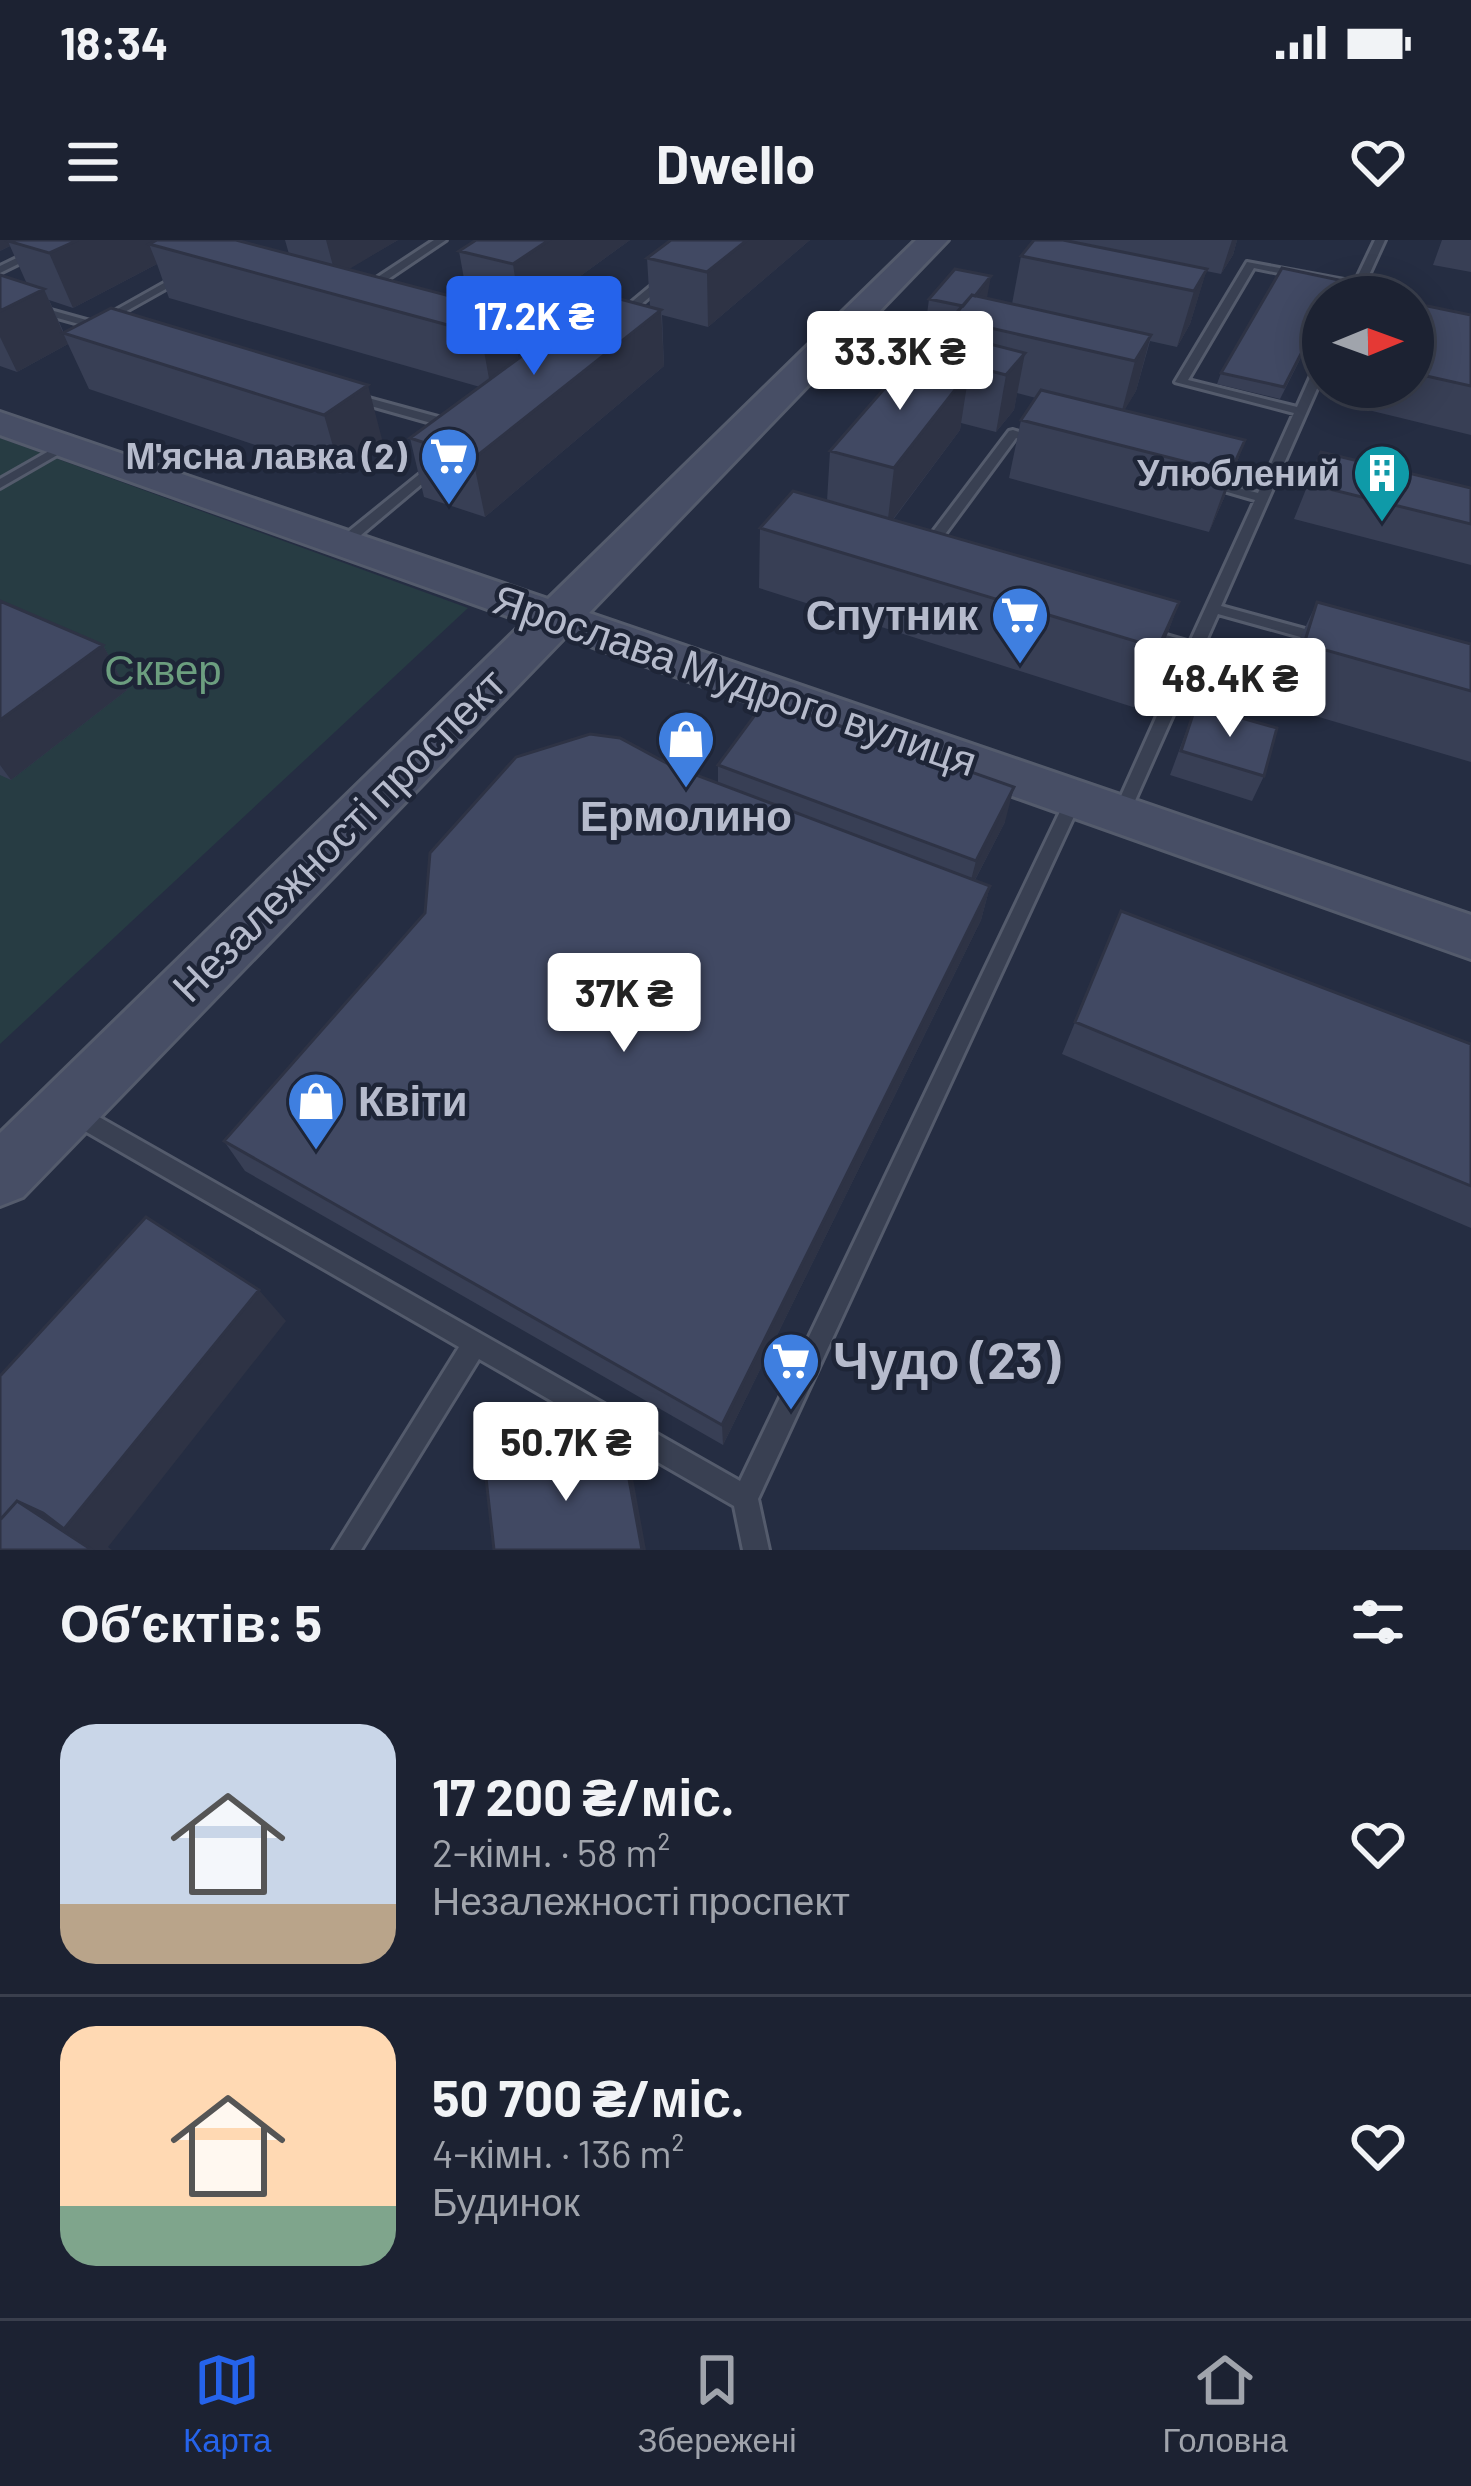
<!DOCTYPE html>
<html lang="uk">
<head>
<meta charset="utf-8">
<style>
  :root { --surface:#1c2232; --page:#292f3e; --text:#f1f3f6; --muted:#a0a4ac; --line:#3a3f4d; --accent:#2563eb }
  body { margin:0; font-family:Barlow,sans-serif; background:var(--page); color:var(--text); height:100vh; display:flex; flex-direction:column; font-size:45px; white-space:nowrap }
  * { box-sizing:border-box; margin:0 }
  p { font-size:39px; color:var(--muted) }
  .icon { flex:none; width:66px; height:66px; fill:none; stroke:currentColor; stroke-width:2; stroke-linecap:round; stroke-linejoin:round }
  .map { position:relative; height:1310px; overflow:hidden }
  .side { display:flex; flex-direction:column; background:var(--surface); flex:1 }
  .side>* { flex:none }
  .needle { width:78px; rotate:89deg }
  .controls { position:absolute; left:1302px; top:36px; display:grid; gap:24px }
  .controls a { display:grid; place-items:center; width:132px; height:132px; border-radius:50%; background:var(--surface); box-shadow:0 6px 30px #0003,0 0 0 3px var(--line); font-size:60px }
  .price { position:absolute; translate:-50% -102px; padding:0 27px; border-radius:12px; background:#fff; color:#222; font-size:39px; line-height:78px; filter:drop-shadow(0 3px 6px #0008) }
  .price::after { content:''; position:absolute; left:50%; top:72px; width:36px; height:27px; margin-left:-18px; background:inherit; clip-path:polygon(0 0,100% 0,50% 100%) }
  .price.current { background:var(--accent); color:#fff }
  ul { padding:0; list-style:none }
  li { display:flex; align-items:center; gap:36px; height:300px; padding:0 60px }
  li+li { border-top:3px solid var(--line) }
  li span { display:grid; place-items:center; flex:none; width:336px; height:240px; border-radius:36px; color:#555 }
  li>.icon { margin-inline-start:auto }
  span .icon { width:144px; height:144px; fill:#fffc; stroke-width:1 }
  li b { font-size:51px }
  h2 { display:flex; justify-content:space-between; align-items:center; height:144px; padding:0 60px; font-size:51px }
  .status { display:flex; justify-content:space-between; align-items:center; height:84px; padding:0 60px; background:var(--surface); direction:ltr }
  .status svg { height:33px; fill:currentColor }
  header { display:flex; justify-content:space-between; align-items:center; height:156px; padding:0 60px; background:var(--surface); font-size:54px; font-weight:700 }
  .tab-bar { display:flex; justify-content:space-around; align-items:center; height:168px; border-top:3px solid var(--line); background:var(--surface); font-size:33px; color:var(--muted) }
  .tab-bar a { display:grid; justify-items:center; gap:6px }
  .tab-bar .current { color:var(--accent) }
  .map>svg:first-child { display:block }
</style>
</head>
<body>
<div class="status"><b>18:34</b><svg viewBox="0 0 49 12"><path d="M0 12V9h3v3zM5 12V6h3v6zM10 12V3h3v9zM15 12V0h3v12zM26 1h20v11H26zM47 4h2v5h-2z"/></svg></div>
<header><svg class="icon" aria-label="menu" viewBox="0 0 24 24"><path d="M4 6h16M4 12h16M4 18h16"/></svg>Dwello<svg class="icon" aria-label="heart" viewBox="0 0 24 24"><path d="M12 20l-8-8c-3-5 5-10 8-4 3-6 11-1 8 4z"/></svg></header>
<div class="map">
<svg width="1471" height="1310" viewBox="0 0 1471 1310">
  <rect width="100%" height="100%" fill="#252d42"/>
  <!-- green -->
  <path fill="#273c43" d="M 0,198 L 468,368 L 0,804 Z"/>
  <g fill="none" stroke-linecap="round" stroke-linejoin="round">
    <defs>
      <path id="lane" d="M 54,0 L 67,0 L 0,33 L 0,26 Z
        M 434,0 L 446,0 L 366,54 L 358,54 L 358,50 Z
        M 1375,0 L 1385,0 L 1359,57 L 1349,56 L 1353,48 L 1254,28 L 1188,140 L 1297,167 L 1317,122 L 1323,119 L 1323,135 L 1221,366 L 1327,395 L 1329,398 L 1322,403 L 1218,374 L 1129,574 L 1127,578 L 1115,578 L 1113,574 L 1186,411 L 1137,396 L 1135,393 L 1142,388 L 1190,402 L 1255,260 L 1200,244 L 1206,240 L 1258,253 L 1294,173 L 1175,142 L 1247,22 L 1355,42 Z
        M 180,34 L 189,36 L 107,82 L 98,80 Z
        M 664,35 L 673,37 L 624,79 L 616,79 L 616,75 Z
        M 0,56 L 108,86 L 109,88 L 104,91 L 0,62 Z
        M 350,153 L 460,183 L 462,186 L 456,190 L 346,159 L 344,157 Z
        M 1013,190 L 1046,201 L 1040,205 L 1016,198 L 929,316 L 919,316 L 919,310 L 1009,191 Z
        M 63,203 L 73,206 L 0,248 L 0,239 Z
        M 432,224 L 442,227 L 348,306 L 338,306 L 338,300 Z
        M 1074,553 L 1082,559 L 758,1259 L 769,1310 L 743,1310 L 734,1266 L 479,1119 L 361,1310 L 333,1310 L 459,1107 L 64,879 L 61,872 L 64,865 L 71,863 L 78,865 L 740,1241 L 1066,559 Z"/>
      <path id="secondary" d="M 916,0 L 948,0 L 589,373 L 1471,675 L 1471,719 L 565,397 L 23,957 L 0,966 L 0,893 L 524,382 L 0,195 L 0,172 L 548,359 Z"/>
    </defs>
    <!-- lane casing -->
    <use href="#lane" stroke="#545b6c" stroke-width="6"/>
    <!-- secondary casing -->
    <use href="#secondary" stroke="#545b6c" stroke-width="6"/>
    <!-- lane -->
    <use href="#lane" fill="#394052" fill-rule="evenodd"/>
    <!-- secondary -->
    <use href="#secondary" fill="#474e65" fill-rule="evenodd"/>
  </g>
  <!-- wall -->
  <path fill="#383f55" d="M 0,0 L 236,0 L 289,14 L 285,0 L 398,0 L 348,29 L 468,61 L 459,11 L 630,0 L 521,79 L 512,76 L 518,119 L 650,67 L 647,18 L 671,0 L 810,0 L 708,87 L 662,75 L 664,126 L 485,277 L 424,257 L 410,198 L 480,147 L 169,58 L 157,24 L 73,68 L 49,60 L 64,93 L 111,68 L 383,203 L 341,234 L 89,149 L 68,104 L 17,132 L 0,126 L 0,35 L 27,44 L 10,6 L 0,11 Z
    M 1068,0 L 1237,0 L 1233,15 L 1221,34 L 1206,31 L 1190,84 L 1177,107 L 1150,101 L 1136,151 L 1124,170 L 1245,200 L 1224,258 L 1209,292 L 1009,238 L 1021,180 L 1036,158 L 1017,153 L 1014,170 L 996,192 L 961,183 L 960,190 L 893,280 L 1179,362 L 1157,422 L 1136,468 L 759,348 L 760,288 L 827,261 L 830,211 L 926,122 L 927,114 L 949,94 L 950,87 L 926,82 L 929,59 L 987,59 L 1012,64 L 1021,16 Z
    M 1442,0 L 1471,0 L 1471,32 L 1433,25 Z
    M 1339,40 L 1331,57 L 1323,57 L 1323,74 L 1280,159 L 1217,144 L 1221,133 Z
    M 1413,63 L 1471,75 L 1471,195 L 1364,169 L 1373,147 L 1413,147 Z
    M 1321,212 L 1471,248 L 1471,325 L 1294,279 Z
    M 0,361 L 103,405 L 127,450 L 11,540 L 0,535 Z
    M 1317,362 L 1471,404 L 1471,522 L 1275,464 L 1289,422 Z
    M 1196,465 L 1264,536 L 1252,561 L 1170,535 Z
    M 656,518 L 718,543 L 718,525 L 1005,582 L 975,640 L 990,646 L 981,680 L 723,1205 L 245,931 L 224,901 Z
    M 1121,671 L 1471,804 L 1471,988 L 1062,814 Z"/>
  <!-- shaded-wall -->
  <path fill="#2e3345" d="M 0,0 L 22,0 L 8,1 L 10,6 L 0,11 Z
    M 78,0 L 205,0 L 149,4 L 157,24 L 73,68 L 49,13 Z
    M 326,0 L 398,0 L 336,37 Z
    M 549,0 L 630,0 L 521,79 L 513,24 Z
    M 747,0 L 810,0 L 708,87 L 707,32 Z
    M 1232,0 L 1237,0 L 1233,15 L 1221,34 Z
    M 1207,29 L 1190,84 L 1177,107 L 1194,51 Z
    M 991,36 L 987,58 L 966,67 Z
    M 44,49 L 68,104 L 17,132 L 0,97 L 0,71 Z
    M 661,70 L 664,126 L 485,277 L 473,219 Z
    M 511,72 L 519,128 L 491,150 L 481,94 Z
    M 1151,95 L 1136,151 L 1120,178 L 1135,121 Z
    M 1025,113 L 1014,170 L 996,192 L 1006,135 Z
    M 969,132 L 960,190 L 887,287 L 894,228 Z
    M 368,145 L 383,203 L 341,234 L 324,175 Z
    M 1245,200 L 1224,258 L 1209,292 L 1230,233 Z
    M 1179,362 L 1157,422 L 1136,468 L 1158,408 Z
    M 103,405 L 127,450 L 11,540 L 0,525 L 0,480 Z
    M 1014,547 L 1005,582 L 967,655 L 976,621 Z
    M 990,646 L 981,680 L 723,1205 L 722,1185 Z
    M 259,1050 L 286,1081 L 108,1307 L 112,1310 L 92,1310 L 17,1261 Z
    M 622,1201 L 632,1233 L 646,1310 L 642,1310 Z"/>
  <!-- building -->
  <path fill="#414963" stroke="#2e3345" stroke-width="3" d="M 10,0 L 78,0 L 49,13 L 8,1 Z
    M 157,0 L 236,0 L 511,72 L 481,94 L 149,4 Z
    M 476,0 L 549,0 L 513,24 L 459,11 Z
    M 671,0 L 747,0 L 707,32 L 647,18 Z
    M 1034,0 L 1063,0 L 1207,29 L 1194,51 L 1021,16 Z
    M 1282,28 L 1339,40 L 1330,57 L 1323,57 L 1323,71 L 1284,147 L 1221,133 Z
    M 955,29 L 991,36 L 975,56 L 972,55 L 963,66 L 929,59 Z
    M 0,35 L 44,49 L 0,71 Z
    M 605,55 L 661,70 L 473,219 L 410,198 Z
    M 972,55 L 1151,95 L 1135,121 L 951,79 Z
    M 1413,63 L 1471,75 L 1471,146 L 1413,133 Z
    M 111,68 L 368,145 L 324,175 L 63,93 Z
    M 947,93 L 1025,113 L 1006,135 L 927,114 Z
    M 911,118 L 969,132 L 894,228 L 830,211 Z
    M 1041,150 L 1245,200 L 1230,233 L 1021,180 Z
    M 1321,212 L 1471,248 L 1471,284 L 1309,244 Z
    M 793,251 L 1179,362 L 1158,408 L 760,288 Z
    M 0,361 L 103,405 L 0,480 Z
    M 1317,362 L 1471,404 L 1471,451 L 1304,404 Z
    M 766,460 L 1014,547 L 976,621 L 718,525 Z
    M 1196,465 L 1277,488 L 1264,536 L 1181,511 Z
    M 590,494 L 620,498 L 672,526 L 990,646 L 722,1185 L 224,901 L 425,673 L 430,613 L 516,517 Z
    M 1121,671 L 1471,804 L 1471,946 L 1075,782 Z
    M 146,977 L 259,1050 L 64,1289 L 43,1273 L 17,1261 L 0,1280 L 0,1136 Z
    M 622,1201 L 642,1310 L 494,1310 L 486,1238 Z
    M 17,1261 L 92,1310 L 0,1310 L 0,1280 Z"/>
  <!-- icons -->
  <defs>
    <symbol id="supermarket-pin" viewBox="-11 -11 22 30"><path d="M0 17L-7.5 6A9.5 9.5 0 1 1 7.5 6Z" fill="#3f7fe0" stroke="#1e2537"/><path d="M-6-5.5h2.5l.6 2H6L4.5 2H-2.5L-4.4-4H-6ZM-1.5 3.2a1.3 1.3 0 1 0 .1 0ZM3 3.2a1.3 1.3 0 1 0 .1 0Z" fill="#fff"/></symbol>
    <symbol id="building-pin" viewBox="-11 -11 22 30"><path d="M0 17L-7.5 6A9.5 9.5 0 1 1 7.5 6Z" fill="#0f9aa8" stroke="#1e2537"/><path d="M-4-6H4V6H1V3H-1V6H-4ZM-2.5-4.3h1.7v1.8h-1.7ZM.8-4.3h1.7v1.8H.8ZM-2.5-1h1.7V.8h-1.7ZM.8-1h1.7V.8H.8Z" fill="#fff"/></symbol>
    <symbol id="shop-pin" viewBox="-11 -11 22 30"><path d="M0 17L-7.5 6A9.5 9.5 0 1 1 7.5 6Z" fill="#3f7fe0" stroke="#1e2537"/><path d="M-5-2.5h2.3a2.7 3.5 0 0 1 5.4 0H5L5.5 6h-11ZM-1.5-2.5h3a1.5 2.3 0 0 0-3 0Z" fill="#fff"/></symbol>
  </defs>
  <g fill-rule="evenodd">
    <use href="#supermarket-pin" x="416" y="183" width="66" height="90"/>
    <use href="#building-pin" x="1349" y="200" width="66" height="90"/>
    <use href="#supermarket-pin" x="987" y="342" width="66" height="90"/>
    <use href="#shop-pin" x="653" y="466" width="66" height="90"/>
    <use href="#shop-pin" x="283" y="828" width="66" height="90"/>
    <use href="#supermarket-pin" x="758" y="1088" width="66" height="90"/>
  </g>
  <g text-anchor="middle" stroke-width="9" stroke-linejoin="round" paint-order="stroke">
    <!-- far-poi labels -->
    <g font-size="36" font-weight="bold" fill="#b6bbcc" stroke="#1e2537" text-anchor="end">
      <text x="407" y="229">М'ясна лавка (2)</text>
      <text x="1340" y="246">Улюблений</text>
    </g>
    <!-- poi labels -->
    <g font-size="42" font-weight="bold" fill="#b6bbcc" stroke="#1e2537" text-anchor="end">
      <text x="978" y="390">Спутник</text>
      <text x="686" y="591" text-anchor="middle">Ермолино</text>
      <text x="358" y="876" text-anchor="start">Квіти</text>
    </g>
    <!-- park labels -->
    <g font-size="42" fill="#6c9e7f" stroke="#1e2537">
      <text x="163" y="445">Сквер</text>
    </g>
    <!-- street labels -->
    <g font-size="42" fill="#b6bbcc" stroke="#1e2537">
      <text transform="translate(735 440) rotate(19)" y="15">Ярослава Мудрого вулиця</text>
      <text transform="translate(339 595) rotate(-45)" y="15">Незалежності проспект</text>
    </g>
    <!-- near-poi labels -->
    <g font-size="51" font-weight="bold" fill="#b6bbcc" stroke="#1e2537" text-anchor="start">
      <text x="833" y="1139">Чудо (23)</text>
    </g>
  </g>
</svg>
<div class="controls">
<a><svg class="needle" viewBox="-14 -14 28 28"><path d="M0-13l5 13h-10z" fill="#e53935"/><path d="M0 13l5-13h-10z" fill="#a0a4ac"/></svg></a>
</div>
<b class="price current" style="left:534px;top:138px">17.2K ₴</b>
<b class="price" style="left:900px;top:173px">33.3K ₴</b>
<b class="price" style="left:1230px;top:500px">48.4K ₴</b>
<b class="price" style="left:624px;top:815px">37K ₴</b>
<b class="price" style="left:566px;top:1264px">50.7K ₴</b>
</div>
<section class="side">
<h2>Об’єктів: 5<svg class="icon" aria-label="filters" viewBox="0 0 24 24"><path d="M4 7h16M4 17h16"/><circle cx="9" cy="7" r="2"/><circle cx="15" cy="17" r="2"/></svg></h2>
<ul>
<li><span style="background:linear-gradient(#c9d6e8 75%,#b9a48a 0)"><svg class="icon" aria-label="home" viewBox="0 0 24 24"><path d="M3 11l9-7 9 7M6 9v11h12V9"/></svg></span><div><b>17 200 ₴/міс.</b><p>2-кімн. · 58 m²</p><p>Незалежності проспект</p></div><svg class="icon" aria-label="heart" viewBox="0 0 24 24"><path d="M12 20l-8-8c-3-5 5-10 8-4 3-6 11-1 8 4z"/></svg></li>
<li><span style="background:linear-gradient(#ffd9b3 75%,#7fa58c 0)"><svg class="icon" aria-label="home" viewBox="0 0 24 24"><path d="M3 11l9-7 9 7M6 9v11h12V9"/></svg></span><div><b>50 700 ₴/міс.</b><p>4-кімн. · 136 m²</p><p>Будинок</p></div><svg class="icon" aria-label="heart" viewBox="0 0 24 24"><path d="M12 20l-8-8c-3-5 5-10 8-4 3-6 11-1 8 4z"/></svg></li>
</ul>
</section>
<nav class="tab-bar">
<a class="current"><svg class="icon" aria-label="map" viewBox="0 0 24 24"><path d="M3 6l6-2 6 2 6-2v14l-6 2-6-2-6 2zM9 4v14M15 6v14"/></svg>Карта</a>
<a><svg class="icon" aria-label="saved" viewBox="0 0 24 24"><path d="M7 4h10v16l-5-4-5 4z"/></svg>Збережені</a>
<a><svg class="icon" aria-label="home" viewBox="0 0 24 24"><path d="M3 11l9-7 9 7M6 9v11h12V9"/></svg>Головна</a>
</nav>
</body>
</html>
